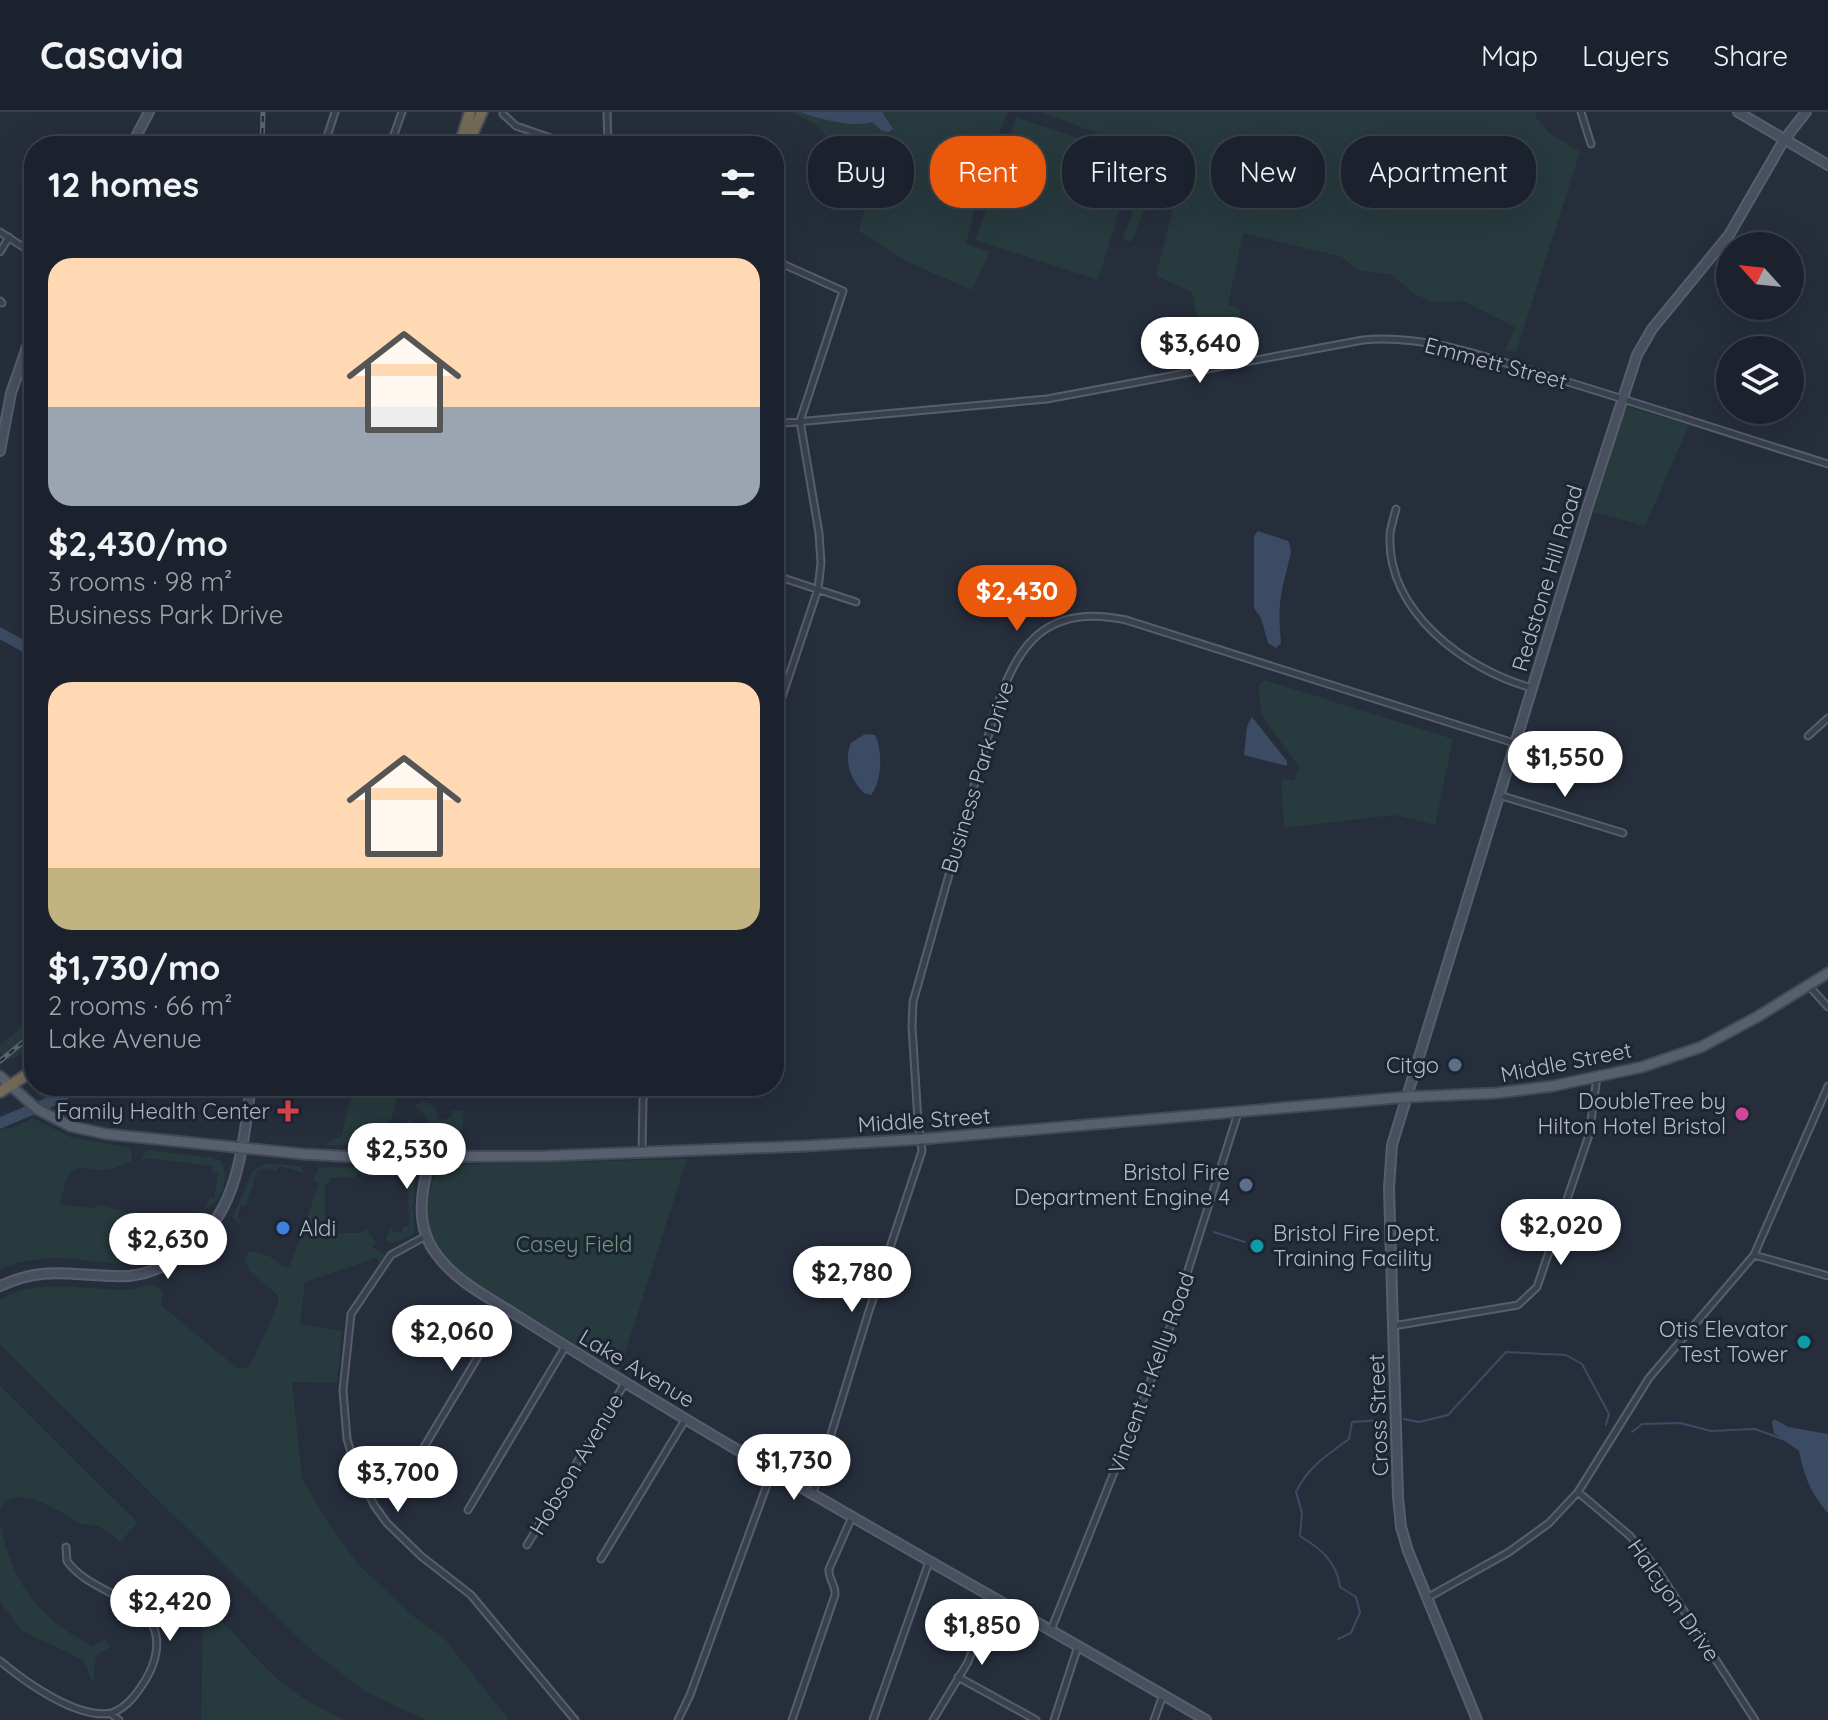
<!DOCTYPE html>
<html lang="en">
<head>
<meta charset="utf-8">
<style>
  :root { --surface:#1c222d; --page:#252a35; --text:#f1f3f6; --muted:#a0a4aa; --line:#3a3f49; --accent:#ea580c }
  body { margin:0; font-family:Quicksand,sans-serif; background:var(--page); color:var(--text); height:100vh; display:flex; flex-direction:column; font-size:30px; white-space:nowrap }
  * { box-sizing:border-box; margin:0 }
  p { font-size:26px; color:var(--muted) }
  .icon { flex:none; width:44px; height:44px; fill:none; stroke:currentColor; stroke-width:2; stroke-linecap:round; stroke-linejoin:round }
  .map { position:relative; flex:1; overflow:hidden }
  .sheet { position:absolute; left:24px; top:24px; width:760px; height:960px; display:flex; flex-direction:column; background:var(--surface); border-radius:32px; box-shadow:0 8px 32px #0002,0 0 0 2px var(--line) }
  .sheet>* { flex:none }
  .hud { position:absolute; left:808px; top:24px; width:760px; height:72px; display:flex; gap:16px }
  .needle { width:52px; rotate:297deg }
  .controls { position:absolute; left:1716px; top:120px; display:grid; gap:16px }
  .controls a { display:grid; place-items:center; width:88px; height:88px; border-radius:50%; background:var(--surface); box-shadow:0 8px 32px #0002,0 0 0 2px var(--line); font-size:40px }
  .price { position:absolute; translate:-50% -68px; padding:0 18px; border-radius:28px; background:#fff; color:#222; font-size:26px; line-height:52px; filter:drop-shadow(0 2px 4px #0008) }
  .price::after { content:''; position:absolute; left:50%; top:48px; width:24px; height:18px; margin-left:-12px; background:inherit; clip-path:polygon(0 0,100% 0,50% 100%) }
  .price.selected { background:var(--accent); color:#fff }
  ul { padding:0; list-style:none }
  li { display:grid; align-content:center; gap:16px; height:424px; padding:0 24px }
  li span { display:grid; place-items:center; height:248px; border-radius:24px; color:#555 }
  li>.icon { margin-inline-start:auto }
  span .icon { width:144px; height:144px; fill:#fffc; stroke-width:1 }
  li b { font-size:34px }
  h2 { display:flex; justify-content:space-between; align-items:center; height:96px; padding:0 24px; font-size:34px }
  .tag { padding:0 28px; border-radius:32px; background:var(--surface); box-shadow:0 8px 32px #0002,0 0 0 2px var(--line); font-size:28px; line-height:72px }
  .tag.selected { background:var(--accent); color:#fff }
  header { display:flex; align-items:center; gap:48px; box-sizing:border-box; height:112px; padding:0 40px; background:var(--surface); border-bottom:2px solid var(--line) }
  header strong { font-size:38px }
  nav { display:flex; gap:44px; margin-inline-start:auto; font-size:28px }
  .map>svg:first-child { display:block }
</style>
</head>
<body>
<header>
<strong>Casavia</strong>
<nav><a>Map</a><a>Layers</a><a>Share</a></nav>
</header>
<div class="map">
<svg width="1828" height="1608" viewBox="0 0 1828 1608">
  <rect width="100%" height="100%" fill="#262e3c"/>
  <!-- green -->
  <path fill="#273a3d" d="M 792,0 L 1008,0 L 984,57 L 966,132 L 990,140 L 972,178 L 905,149 L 859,119 L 877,51 L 843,42 L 815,12 Z
    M 1041,0 L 1536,0 L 1535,4 L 1549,20 L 1580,40 L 1516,240 L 1505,239 L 1515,215 L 1463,189 L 1434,190 L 1416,183 L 1390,162 L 1360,159 L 1342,145 L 1243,121 L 1228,193 L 1240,197 L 1242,243 L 1207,250 L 1192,180 L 1156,164 L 1175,88 L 1154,76 L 1131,130 L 1123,127 L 1148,56 L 1143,38 Z
    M 1016,5 L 1136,46 L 1098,168 L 976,128 Z
    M 1625,294 L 1689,313 L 1645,414 L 1593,400 Z
    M 1264,568 L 1453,627 L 1435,713 L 1394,703 L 1284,716 L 1281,667 L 1294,668 L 1299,655 L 1262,604 L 1258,575 Z
    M 34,904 L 34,936 L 9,948 L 0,940 L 0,933 Z
    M 36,974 L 68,974 L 55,983 L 43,987 L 37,982 Z
    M 353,975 L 388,986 L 390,981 L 398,984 L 386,1023 L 402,1028 L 409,1007 C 419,1012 422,1024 415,1033 L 326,1033 L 335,1026 L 341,1026 Z
    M 421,990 C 432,990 438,998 439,1008 L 451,1006 L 453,998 L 464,999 L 461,1032 L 438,1033 C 425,1020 436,1005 413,994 Z
    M 33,1006 L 70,1025 L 131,1036 L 132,1049 C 124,1053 111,1058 101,1058 C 91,1058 78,1052 70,1061 C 64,1068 63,1084 60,1092 L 97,1097 L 95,1092 L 143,1104 L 187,1105 L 195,1109 L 197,1117 C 183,1127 170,1142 152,1148 C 125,1156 100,1149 73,1147 C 48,1144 22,1148 0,1157 L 0,1017 L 13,1016 Z
    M 146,1038 L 213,1046 L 222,1051 C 231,1070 218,1100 194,1099 L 206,1096 L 209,1086 L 214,1086 L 218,1061 L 212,1060 L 213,1054 L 146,1046 L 143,1051 L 142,1045 Z
    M 687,1047 L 619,1260 L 462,1162 C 436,1141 419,1109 431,1075 C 434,1066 436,1059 444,1053 Z
    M 263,1052 L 301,1054 L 305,1065 L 303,1066 L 304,1061 L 279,1054 L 277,1059 L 265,1056 L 257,1059 L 246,1094 L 241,1093 L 237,1107 L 241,1109 L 238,1111 L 233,1105 L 252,1060 Z
    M 319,1055 L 414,1057 L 416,1062 L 413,1096 L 415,1119 C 411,1126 397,1130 389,1131 L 386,1127 L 390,1117 L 392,1116 L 393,1120 L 402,1120 L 403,1115 L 409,1114 L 408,1070 L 402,1070 L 402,1064 L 362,1065 L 362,1062 L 356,1062 L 356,1065 L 330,1066 L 330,1071 L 325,1071 L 325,1115 L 330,1116 L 331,1121 L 362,1121 L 366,1117 L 377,1132 L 371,1134 L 385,1143 L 380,1151 L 376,1146 L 305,1170 L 300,1212 L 342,1219 L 337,1271 L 292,1270 L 302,1367 L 331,1415 L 357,1451 L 413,1504 L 444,1526 L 509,1608 L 426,1608 L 364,1579 L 309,1536 L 0,1233 L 0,1188 C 36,1165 83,1178 123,1178 C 133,1178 143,1174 153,1172 L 163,1180 L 161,1193 L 237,1256 L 247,1256 L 253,1248 L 278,1192 L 278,1183 L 249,1159 L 245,1144 L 251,1139 L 269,1144 L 284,1155 L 290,1154 L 319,1071 L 313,1068 Z
    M 0,1274 L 138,1411 L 120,1430 C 108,1420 100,1410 83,1413 C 62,1402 17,1367 0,1397 Z
    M 0,1411 C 13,1473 37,1504 92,1534 L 105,1528 L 110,1535 L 96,1544 L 93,1571 L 83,1548 L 22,1519 L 0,1489 Z
    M 206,1498 L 210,1498 C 229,1514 244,1534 262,1552 C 285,1577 314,1594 344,1608 L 201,1608 L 203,1501 Z"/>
  <!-- water -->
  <path fill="#3c4b64" d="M 800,0 L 882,0 L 893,17 L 889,20 L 882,19 L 872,10 C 852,16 820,7 800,0 Z
    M 1258,419 L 1288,429 C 1293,437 1290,444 1288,453 C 1279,487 1278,497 1281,531 L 1276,536 L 1268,531 L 1261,506 L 1254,496 L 1254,424 Z
    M 1252,605 L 1287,649 L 1287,654 L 1244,643 L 1247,614 Z
    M 865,622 L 875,623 C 883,638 882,670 871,683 L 864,681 C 851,668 843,649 851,631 Z
    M 1774,1307 L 1788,1315 L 1828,1322 L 1828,1401 C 1811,1382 1804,1364 1799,1339 L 1774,1321 L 1772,1311 Z"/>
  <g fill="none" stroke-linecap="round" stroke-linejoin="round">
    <!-- stream -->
    <path stroke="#3c4b64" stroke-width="2" d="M 1214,1120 L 1245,1130
      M 1404,1307 L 1419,1310 L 1448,1303 L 1506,1240 L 1566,1243 L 1582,1252 L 1609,1302 L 1606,1313
      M 1632,1320 L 1642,1312 L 1680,1311 L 1711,1319 L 1755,1317 L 1785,1328
      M 1338,1527 L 1351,1521 L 1360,1500 L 1356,1485 L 1340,1475 C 1337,1450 1321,1437 1300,1424 L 1302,1401 L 1296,1380 C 1307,1356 1328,1342 1349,1327 L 1352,1310 L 1382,1308"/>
    <!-- river -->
    <path stroke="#3c4b64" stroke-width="11" d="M 0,521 L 27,536 L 34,537
      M 0,1011 L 57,987 L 78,974"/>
    <defs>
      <path id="street" d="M 607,0 L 608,34
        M 1581,0 L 1591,32
        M 503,2 L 516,14 L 574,34
        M 324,34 L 335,0
        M 390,34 L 402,0
        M 0,120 L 34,142
        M 0,140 L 9,125
        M 774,148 L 843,179 L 800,309 L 819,421 L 821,451 L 818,477 L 774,609
        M 0,189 L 2,191
        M 774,312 L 1047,287 L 1363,228 C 1427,222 1488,246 1548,264 C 1642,292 1734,323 1828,352
        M 1396,397 C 1394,405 1391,414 1390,422 C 1386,500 1466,558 1532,576
        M 774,463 L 856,490
        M 1808,624 L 1828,606
        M 1499,683 L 1623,721
        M 1809,874 L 1828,895
        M 642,1039 L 643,988 L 646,974
        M 426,1124 L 391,1143 L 351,1202 L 343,1278 L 347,1327 L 353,1347 L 374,1393 L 387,1411 L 421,1444 L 471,1483 L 575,1608
        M 1754,1143 L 1828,1164
        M 1393,1214 L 1518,1193 L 1537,1175 L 1589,1023 L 1597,965
        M 421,1340 L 506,1198
        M 1578,1380 L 1630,1424 L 1656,1456 L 1755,1608
        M 813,1381 L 868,1202 L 922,1039 L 918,1009 L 912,914 L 913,890 L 995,600 C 1017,531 1047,491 1126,508 L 1514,631
        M 468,1398 L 565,1235
        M 527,1433 L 625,1271
        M 601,1447 L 685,1308
        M 1427,1486 L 1509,1440 L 1549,1411 L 1578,1380 L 1649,1266 L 1754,1143 L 1828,974
        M 1051,1518 L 1162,1240 L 1238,1001
        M 0,1549 C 25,1570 78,1608 112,1601 C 128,1595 138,1580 146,1567 C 155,1552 161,1531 153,1514 C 139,1485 88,1479 67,1449 L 66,1435
        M 958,1565 L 1036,1608
        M 111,1602 L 119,1608
        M 678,1608 L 690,1583 L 772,1359
        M 792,1608 L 835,1483 C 836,1473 828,1467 829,1457 L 852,1405
        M 873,1608 L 929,1450
        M 933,1608 L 968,1550 L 992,1484
        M 1054,1608 L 1078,1534
        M 1154,1608 L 1163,1583"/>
      <path id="secondary" d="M 1738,0 L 1828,53
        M 131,34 L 149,0
        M 0,339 L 11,281 L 34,215
        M 431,1045 C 421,1077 414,1114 437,1143 C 456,1169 486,1184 513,1201 C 551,1225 588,1248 626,1271 C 817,1388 1013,1495 1206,1608
        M 0,1174 C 43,1154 69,1163 114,1164 C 138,1166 162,1157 182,1143 C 239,1103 242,1037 251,974
        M 1477,1608 L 1408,1439 L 1401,1415 L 1398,1385 L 1389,1076 L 1392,1033 L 1588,394 L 1637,243 L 1652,217 L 1729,123 L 1784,28 L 1806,0"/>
      <path id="primary" d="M 0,964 L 37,997 L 70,1014 L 106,1022 L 303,1042 L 356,1045 L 546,1044 L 806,1034 L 923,1027 L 1407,985 L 1497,981 L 1553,974 L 1642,955 L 1701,935 L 1757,905 L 1828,861"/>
      <path id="highway" d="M 462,34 L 461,29 L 470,0
        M 467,34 L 482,0
        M 0,980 L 34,958"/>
    </defs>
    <!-- street casing -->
    <use href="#street" stroke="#575e6b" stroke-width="9"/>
    <!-- secondary casing -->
    <use href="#secondary" stroke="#575e6b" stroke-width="12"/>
    <!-- primary casing -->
    <use href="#primary" stroke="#424956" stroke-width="13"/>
    <!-- highway casing -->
    <use href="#highway" stroke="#444b58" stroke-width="14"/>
    <!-- street -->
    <use href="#street" stroke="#39404d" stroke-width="5"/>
    <!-- secondary -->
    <use href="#secondary" stroke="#484f5f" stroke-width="8"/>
    <!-- primary -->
    <use href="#primary" stroke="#575f6d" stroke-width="9"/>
    <!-- highway -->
    <use href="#highway" stroke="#726957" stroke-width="10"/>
    <defs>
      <path id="rail" d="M 262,34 L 263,0
        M 0,949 L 34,921"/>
    </defs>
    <!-- rail casing -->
    <use href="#rail" stroke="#5c6473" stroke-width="5"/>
    <!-- rail -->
    <use href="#rail" stroke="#1e2532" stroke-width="2" stroke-dasharray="6" stroke-linecap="butt"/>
  </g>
  <!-- markers -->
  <g fill="#5c6f8a" stroke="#1e2532" stroke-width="3">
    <circle cx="1455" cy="953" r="8"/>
    <circle cx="1246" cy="1073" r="8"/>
  </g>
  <path fill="#e0444e" stroke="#1e2532" stroke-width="3" d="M284 987h8v8h8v8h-8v8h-8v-8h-8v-8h8z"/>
  <circle fill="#d1479c" stroke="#1e2532" stroke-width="3" cx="1742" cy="1002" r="8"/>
  <circle fill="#3f7fe0" stroke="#1e2532" stroke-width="3" cx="283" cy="1116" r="8"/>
  <g fill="#0f9aa8" stroke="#1e2532" stroke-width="3">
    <circle cx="1257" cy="1134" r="8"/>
    <circle cx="1804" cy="1230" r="8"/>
  </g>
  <g text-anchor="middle" stroke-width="6" stroke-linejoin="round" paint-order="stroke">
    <!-- street labels -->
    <g font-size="22" fill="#b5bbc8" stroke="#1e2532">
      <text transform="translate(1496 251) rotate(15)" y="8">Emmett Street</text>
      <text transform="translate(1547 466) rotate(-73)" y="8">Redstone Hill Road</text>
      <text transform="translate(977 665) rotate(-73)" y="8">Business Park Drive</text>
      <text transform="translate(1566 950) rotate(-11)" y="8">Middle Street</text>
      <text transform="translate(924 1008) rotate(-4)" y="8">Middle Street</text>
      <text transform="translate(637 1256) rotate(31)" y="8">Lake Avenue</text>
      <text transform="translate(1151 1261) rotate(-70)" y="8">Vincent P. Kelly Road</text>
      <text transform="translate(1378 1303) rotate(-92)" y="8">Cross Street</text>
      <text transform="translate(576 1352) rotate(-59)" y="8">Hobson Avenue</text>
      <text transform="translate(1674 1488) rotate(55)" y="8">Halcyon Drive</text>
    </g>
    <!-- poi labels -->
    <g font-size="22" fill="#b5bbc8" stroke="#1e2532" text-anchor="end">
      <text x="1439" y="961">Citgo</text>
      <text x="1726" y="997">DoubleTree by<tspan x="1726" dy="25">Hilton Hotel Bristol</tspan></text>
      <text x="270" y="1007">Family Health Center</text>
      <text x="1230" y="1068">Bristol Fire<tspan x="1230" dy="25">Department Engine 4</tspan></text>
      <text x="299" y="1124" text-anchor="start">Aldi</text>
      <text x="1273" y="1129" text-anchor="start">Bristol Fire Dept.<tspan x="1273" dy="25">Training Facility</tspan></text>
      <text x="1788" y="1225">Otis Elevator<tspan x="1788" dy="25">Test Tower</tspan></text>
    </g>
    <!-- park labels -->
    <g font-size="22" fill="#6e9779" stroke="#1e2532">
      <text x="574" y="1140">Casey Field</text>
    </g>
  </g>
</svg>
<div class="controls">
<a><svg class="needle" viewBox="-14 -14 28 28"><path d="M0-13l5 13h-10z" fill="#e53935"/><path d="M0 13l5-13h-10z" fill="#a0a4aa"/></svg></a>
<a><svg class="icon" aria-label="layers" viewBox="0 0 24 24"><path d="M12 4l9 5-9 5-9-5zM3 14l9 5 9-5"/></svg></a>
</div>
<b class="price" style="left:1200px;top:273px">$3,640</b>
<b class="price selected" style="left:1017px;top:521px">$2,430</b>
<b class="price" style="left:1565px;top:687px">$1,550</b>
<b class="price" style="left:407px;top:1079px">$2,530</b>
<b class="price" style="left:1561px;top:1155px">$2,020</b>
<b class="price" style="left:168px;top:1169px">$2,630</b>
<b class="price" style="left:852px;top:1202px">$2,780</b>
<b class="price" style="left:452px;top:1261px">$2,060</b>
<b class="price" style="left:794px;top:1390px">$1,730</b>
<b class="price" style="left:398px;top:1402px">$3,700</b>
<b class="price" style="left:170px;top:1531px">$2,420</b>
<b class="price" style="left:982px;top:1555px">$1,850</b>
<div class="hud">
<a class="tag">Buy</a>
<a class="tag selected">Rent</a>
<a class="tag">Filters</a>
<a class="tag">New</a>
<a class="tag">Apartment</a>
</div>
<section class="sheet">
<h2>12 homes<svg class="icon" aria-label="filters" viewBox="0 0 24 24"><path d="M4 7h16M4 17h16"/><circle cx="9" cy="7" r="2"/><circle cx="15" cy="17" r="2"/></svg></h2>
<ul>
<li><span style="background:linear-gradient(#ffd9b3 60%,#9aa5b1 0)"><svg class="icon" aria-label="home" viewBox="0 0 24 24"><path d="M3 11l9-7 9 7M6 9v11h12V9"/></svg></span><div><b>$2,430/mo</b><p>3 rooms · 98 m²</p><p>Business Park Drive</p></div></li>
<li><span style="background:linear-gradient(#ffd9b3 75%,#c2b280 0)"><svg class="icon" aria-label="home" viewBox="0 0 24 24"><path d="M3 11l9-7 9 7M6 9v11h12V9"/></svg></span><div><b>$1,730/mo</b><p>2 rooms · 66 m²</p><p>Lake Avenue</p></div></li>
</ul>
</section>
</div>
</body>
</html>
